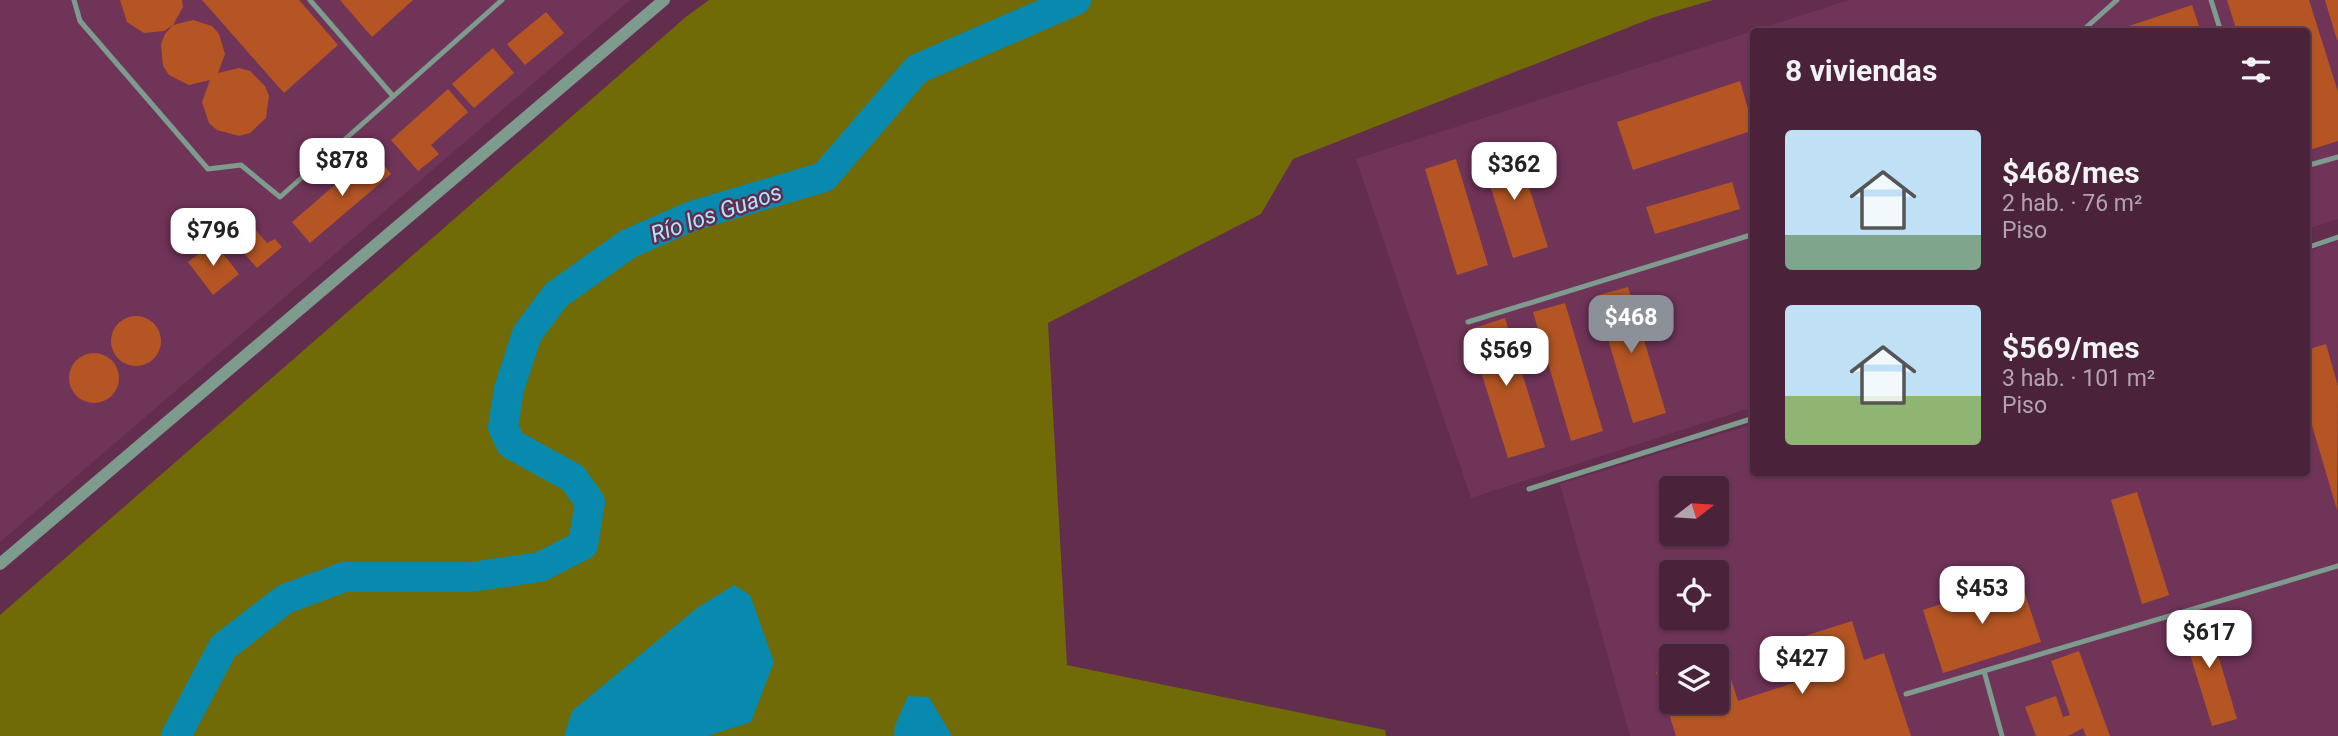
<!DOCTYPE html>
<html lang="es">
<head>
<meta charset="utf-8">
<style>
  :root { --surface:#4a223a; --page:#542f45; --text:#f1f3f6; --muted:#b2a4af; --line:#613f54; --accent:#8c9099 }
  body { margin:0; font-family:Roboto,sans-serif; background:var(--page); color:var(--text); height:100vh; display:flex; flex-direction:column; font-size:26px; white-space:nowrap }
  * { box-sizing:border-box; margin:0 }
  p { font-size:23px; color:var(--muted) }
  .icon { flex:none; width:38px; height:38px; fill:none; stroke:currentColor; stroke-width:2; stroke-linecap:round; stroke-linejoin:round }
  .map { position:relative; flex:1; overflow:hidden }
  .drawer { position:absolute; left:1750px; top:28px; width:560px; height:448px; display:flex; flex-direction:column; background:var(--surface); border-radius:7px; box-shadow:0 2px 5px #0004,0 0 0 2px var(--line) }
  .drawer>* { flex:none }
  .needle { width:46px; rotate:73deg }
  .tools { position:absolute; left:1659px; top:476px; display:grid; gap:14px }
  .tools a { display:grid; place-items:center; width:70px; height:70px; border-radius:7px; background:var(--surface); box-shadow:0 2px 5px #0004,0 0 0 2px var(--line); font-size:35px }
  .price { position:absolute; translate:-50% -60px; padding:0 16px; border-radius:14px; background:#fff; color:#222; font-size:23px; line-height:46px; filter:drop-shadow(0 2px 4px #0008) }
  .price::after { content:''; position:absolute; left:50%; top:42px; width:21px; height:16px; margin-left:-10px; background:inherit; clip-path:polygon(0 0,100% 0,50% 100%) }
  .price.current { background:var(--accent); color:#fff }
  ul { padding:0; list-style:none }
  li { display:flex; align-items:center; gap:21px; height:175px; padding:0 35px }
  li span { display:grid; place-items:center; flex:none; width:196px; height:140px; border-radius:7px; color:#555 }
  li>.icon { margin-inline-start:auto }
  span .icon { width:84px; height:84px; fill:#fffc; stroke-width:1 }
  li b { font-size:30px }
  h2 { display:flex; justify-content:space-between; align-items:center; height:84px; padding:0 35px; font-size:30px }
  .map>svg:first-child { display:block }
</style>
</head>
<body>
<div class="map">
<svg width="2338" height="736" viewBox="0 0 2338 736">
  <rect width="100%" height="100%" fill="#632d4d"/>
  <!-- built -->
  <path fill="#713459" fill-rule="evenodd" d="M 0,0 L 630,0 L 0,542 Z
    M 1849,0 L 2338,0 L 2338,219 L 2307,229 L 2306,32 L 1754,32 L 1753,407 L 1471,498 L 1356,159 Z
    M 2338,240 L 2338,736 L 1630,736 L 1560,484 L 1753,424 L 1754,472 L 2306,472 L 2307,252 ZM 1671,488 L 1717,488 L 1717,534 L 1671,534 ZM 1671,572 L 1717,572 L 1717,618 L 1671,618 ZM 1671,656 L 1717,656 L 1717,702 L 1671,702 Z"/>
  <!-- green -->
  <path fill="#706a07" d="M 709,0 L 1713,0 L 1655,17 L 1293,159 L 1261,214 L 1048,323 L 1067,665 L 1385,730 L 1386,736 L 0,736 L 0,615 L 687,16 Z"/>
  <!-- water -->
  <path fill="#088aae" d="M 734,585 L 750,595 L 774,662 L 751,722 L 707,736 L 564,736 L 572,711 L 697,608 Z
    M 908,696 L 929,697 L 952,736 L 894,736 L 895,725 Z"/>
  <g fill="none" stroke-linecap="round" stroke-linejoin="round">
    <!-- river -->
    <path stroke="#088aae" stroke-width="30" d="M 176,736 L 223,647 L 285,599 L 344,577 L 470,577 L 540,567 L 583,545 L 590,502 L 573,478 L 511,444 L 503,427 L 509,389 L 527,334 L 556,295 L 628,244 L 692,216 L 824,177 L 917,69 L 1076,0"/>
  </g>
  <!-- building -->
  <path fill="#b45523" d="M 120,0 L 182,0 L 183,7 L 173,25 L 164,31 L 144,33 L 127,22 Z
    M 202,0 L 299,0 L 338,45 L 284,93 Z
    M 340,0 L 413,0 L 372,37 Z
    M 2227,0 L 2309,0 L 2338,92 L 2338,141 L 2306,151 L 2306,32 L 2237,32 Z
    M 2325,0 L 2338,0 L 2338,40 L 2337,40 Z
    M 2192,5 L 2201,32 L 2115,32 L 2114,31 Z
    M 546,12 L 564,33 L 525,65 L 507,44 Z
    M 193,20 L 212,26 L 219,34 L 225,54 L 218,73 L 239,68 L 250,71 L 265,86 L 269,96 L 266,118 L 250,133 L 239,136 L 217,130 L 209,123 L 202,102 L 210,80 L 189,85 L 169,75 L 163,66 L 161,44 L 165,34 L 173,25 Z
    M 493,48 L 514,73 L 474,108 L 452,84 Z
    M 1740,81 L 1754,130 L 1633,170 L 1617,122 Z
    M 448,89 L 468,112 L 431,145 L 439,154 L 418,171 L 391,140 Z
    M 1516,146 L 1548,247 L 1513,258 L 1481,157 Z
    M 373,152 L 391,174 L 310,243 L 292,222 Z
    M 1456,159 L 1488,265 L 1457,275 L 1425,169 Z
    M 1732,182 L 1740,209 L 1655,234 L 1646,207 Z
    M 248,221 L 267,243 L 275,239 L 282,247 L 257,268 L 230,237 Z
    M 214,242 L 239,274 L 213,295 L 188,262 Z
    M 1628,287 L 1666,413 L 1633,423 L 1595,296 Z
    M 1565,303 L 1603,431 L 1571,441 L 1533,312 Z
    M111 341a25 25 0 1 1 50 0a25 25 0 1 1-50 0Z
    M 1505,318 L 1545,447 L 1508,458 L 1468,330 Z
    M 2326,344 L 2338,386 L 2337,510 L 2306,405 L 2306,350 Z
    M69 378a25 25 0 1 1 50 0a25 25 0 1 1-50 0Z
    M 2137,492 L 2169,595 L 2142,604 L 2111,500 Z
    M 2020,579 L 2041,642 L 1943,673 L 1923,610 Z
    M 2206,614 L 2237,719 L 2212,726 L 2180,622 Z
    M 1852,621 L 1864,660 L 1884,653 L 1911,736 L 1676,736 L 1656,672 L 1671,667 L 1671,702 L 1717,702 L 1717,656 L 1707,656 L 1722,651 L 1738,701 L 1802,680 L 1789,641 Z
    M 2079,651 L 2110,736 L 2086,736 L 2083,728 L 2068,736 L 2036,736 L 2025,707 L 2056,696 L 2063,717 L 2070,715 L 2051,661 Z"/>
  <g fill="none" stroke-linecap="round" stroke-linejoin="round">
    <!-- service -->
    <path stroke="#7d9c8d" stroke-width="5" d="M 74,0 L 80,21 L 208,169 L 241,165 L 280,197 L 502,0
      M 310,0 L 393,96
      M 2211,0 L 2221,32
      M 2081,32 L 2117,0
      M 2306,166 L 2338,157
      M 2306,248 L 2338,237
      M 1468,322 L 1754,234
      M 1529,489 L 1754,418
      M 1984,671 L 2002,736
      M 1906,694 L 2338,566"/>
    <!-- tertiary -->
    <path stroke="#7d9c8d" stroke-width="12" d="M 0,564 L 664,0"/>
  </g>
  <g text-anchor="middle" stroke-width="5" stroke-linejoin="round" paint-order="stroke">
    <!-- water labels -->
    <g font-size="23" font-style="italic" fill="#abe5fd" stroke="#632d4d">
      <text transform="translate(716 213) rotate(-19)" y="8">Río los Guaos</text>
    </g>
  </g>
</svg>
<div class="tools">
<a><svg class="needle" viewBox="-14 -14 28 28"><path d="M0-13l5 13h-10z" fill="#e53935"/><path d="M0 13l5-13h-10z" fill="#b2a4af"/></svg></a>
<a><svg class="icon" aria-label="locate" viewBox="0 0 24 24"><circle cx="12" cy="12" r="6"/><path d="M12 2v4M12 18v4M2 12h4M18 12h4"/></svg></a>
<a><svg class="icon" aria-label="layers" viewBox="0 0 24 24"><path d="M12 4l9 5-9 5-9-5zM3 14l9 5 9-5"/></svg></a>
</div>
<b class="price" style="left:342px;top:198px">$878</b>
<b class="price" style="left:1514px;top:202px">$362</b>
<b class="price" style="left:213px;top:268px">$796</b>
<b class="price current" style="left:1631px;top:355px">$468</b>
<b class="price" style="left:1506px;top:388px">$569</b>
<b class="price" style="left:1982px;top:626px">$453</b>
<b class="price" style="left:2209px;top:670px">$617</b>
<b class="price" style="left:1802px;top:696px">$427</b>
<section class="drawer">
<h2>8 viviendas<svg class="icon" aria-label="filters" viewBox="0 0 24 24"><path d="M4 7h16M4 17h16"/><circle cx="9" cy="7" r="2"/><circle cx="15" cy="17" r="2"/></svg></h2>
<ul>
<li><span style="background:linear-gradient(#bfe0f5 75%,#7fa58c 0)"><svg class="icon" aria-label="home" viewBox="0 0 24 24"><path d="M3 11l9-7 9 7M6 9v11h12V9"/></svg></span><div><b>$468/mes</b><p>2 hab. · 76 m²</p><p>Piso</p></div></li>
<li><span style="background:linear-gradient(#bfe0f5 65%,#8fb573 0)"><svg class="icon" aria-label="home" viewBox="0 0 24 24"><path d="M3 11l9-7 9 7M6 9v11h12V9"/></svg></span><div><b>$569/mes</b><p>3 hab. · 101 m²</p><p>Piso</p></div></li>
</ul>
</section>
</div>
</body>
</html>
